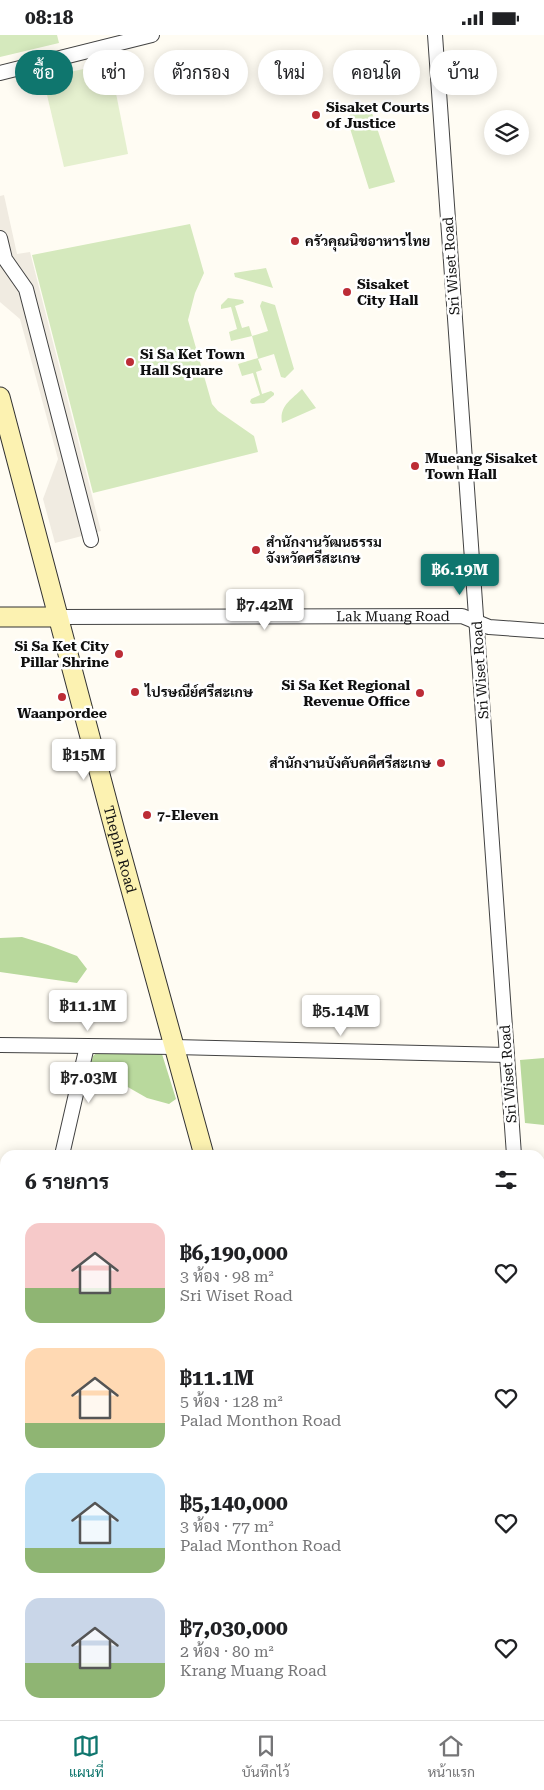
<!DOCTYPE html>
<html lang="th">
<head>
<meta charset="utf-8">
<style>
  :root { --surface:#fff; --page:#f6f6f6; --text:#202124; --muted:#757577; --line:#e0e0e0; --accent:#0f766e }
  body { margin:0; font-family:"Roboto Serif",Sarabun,serif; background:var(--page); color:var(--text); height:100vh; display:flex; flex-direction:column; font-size:19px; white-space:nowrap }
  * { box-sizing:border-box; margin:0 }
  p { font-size:16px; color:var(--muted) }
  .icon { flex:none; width:28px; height:28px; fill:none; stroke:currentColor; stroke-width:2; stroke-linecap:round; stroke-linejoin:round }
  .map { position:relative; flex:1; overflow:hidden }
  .side { position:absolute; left:0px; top:1115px; width:545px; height:570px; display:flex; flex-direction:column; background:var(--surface); border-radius:15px 15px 0 0; box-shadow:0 2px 12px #0003 }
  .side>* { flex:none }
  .banner { position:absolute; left:15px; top:15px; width:515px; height:45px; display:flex; gap:10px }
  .tools { position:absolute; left:484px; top:75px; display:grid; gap:10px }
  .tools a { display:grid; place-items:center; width:45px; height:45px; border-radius:50%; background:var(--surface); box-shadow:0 2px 12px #0003; font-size:25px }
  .price { position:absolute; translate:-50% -42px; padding:0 11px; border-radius:5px; background:#fff; color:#222; font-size:16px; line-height:32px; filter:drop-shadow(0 1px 2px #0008) }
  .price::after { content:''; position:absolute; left:50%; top:30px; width:15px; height:11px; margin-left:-8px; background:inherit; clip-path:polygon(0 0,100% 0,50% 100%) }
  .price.active { background:var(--accent); color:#fff }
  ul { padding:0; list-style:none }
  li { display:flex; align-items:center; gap:15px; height:125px; padding:0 25px }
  li span { display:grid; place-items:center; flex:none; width:140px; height:100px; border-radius:15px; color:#555 }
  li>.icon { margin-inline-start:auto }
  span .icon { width:60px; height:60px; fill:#fffc; stroke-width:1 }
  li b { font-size:21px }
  h2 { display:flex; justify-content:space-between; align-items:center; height:60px; padding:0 25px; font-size:21px }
  .pill { padding:0 18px; border-radius:22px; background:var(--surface); box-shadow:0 2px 12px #0003; font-size:18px; line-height:45px }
  .pill.active { background:var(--accent); color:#fff }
  .status { display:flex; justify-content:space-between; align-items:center; height:35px; padding:0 25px; background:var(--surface); direction:ltr }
  .status svg { height:14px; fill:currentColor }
  .tabs { display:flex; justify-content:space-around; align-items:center; height:70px; border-top:1px solid var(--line); background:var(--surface); font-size:14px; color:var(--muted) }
  .tabs a { display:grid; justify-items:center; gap:2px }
  .tabs .active { color:var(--accent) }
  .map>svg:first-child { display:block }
</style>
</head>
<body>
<div class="status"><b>08:18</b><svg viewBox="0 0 49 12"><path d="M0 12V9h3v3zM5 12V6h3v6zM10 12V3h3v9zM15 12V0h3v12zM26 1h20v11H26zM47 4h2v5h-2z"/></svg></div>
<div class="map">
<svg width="544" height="1685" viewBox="0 0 544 1685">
  <rect width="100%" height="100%" fill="#fffcf3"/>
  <!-- green -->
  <path fill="#d5e9bd" d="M 0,0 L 57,0 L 59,8 L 0,22 Z
    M 370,72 L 395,147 L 369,154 L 348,87 L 349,81 L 352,77 Z
    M 190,189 L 204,238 L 195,258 L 188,285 L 212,369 L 218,376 L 254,401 L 258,417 L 93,458 L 32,220 Z
    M 266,233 L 273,253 L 235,242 L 234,238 Z
    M 228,263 L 243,265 L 244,268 L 235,271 L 242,293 L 249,291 L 252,301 L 268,296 L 260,271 L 262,266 L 275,270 L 294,334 L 285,343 L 281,342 L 274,319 L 258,324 L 262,335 L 256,337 L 262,359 L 271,356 L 274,358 L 274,360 L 264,368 L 252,369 L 250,367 L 251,364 L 260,360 L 253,338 L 242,341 L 238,329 L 258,323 L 252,301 L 231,306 L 229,297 L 237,294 L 231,272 L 221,274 L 221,270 Z
    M 302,354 L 316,373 L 282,388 C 279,371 291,365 302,354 Z"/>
  <!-- forest -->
  <path fill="#b9d99d" d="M 22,902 L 48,910 L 77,921 L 87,934 L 77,948 L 0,937 L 0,903 Z
    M 98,1017 L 162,1019 L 176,1064 L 169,1069 L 147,1063 L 126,1051 L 127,1035 L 114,1032 L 111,1034 L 108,1049 L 87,1044 L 93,1021 Z
    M 544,1023 L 544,1090 L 525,1088 L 520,1025 Z"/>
  <!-- pitch -->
  <path fill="#e5f0cf" d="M 110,28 L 128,119 L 64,132 L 43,43 Z"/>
  <!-- plaza -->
  <path fill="#f0ebe1" d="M 4,160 L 17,219 L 30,217 L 101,496 L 55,508 L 43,464 L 58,424 L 20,284 L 0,267 L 0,161 Z"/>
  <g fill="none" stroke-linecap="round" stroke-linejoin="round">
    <defs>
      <g id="street">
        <path d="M 435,0 L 514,1120"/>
        <path d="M 0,38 L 152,0"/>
        <path d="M 0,203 L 5,224 L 26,254 L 91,505"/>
        <path id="s1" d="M 58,582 L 462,581 L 489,592 L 544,596"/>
        <path d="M 0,1010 L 175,1012 L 507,1020"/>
        <path d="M 62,1120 L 87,1011"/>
        <path d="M 0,1284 L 5,1285"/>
        <path d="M 540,1380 L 544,1406"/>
        <path d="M 0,1390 L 5,1369"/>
        <path d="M 0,1404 L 5,1407"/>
        <path d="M 0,1449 L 5,1446"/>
        <path d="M 205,1680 L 305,1684 L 338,1680"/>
      </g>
      <g id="secondary">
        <path id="s2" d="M 0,362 L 116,800 L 204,1120"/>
        <path d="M 0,582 L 58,582"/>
        <path d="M 353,1680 L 354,1685"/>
      </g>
    </defs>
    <!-- street casing -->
    <use href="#street" stroke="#434343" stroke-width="16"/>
    <!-- secondary casing -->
    <use href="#secondary" stroke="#323232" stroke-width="21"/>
    <!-- street -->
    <use href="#street" stroke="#fff" stroke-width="14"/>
    <!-- secondary -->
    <use href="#secondary" stroke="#fcf2b1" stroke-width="19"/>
  </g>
  <!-- markers -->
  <g fill="#bc2c36" stroke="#fff" stroke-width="2">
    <circle cx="316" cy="80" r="5"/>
    <circle cx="295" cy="206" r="5"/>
    <circle cx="347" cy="257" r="5"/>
    <circle cx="130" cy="327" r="5"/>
    <circle cx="415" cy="431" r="5"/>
    <circle cx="256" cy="515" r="5"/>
    <circle cx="119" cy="619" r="5"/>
    <circle cx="135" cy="657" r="5"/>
    <circle cx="420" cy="658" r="5"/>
    <circle cx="62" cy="662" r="5"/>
    <circle cx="441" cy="728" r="5"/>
    <circle cx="147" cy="780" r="5"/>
  </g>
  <g text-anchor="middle" stroke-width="5" stroke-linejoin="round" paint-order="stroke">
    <!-- poi labels -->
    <g font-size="14" font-weight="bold" fill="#101010" stroke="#fff" text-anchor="start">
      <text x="326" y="77">Sisaket Courts<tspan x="326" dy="16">of Justice</tspan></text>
      <text x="305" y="211">ครัวคุณนิชอาหารไทย</text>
      <text x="357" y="254">Sisaket<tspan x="357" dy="16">City Hall</tspan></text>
      <text x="140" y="324">Si Sa Ket Town<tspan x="140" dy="16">Hall Square</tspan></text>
      <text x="425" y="428">Mueang Sisaket<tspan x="425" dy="16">Town Hall</tspan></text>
      <text x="266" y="512">สำนักงานวัฒนธรรม<tspan x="266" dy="16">จังหวัดศรีสะเกษ</tspan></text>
      <text x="109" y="616" text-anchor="end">Si Sa Ket City<tspan x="109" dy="16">Pillar Shrine</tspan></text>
      <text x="410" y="655" text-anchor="end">Si Sa Ket Regional<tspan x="410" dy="16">Revenue Office</tspan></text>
      <text x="145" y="662">ไปรษณีย์ศรีสะเกษ</text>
      <text x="62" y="683" text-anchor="middle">Waanpordee</text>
      <text x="431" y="733" text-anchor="end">สำนักงานบังคับคดีศรีสะเกษ</text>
      <text x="157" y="785">7-Eleven</text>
    </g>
    <!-- street labels -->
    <g font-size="14" fill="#101010" stroke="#fff">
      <text transform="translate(451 231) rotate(-94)" y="5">Sri Wiset Road</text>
      <text dy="5" stroke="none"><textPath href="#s1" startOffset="335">Lak Muang Road</textPath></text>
      <text transform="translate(480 635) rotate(-94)" y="5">Sri Wiset Road</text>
      <text dy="5" stroke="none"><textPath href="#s2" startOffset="468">Thepha Road</textPath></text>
      <text transform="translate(508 1039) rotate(-94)" y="5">Sri Wiset Road</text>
    </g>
  </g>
</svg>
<div class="tools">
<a><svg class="icon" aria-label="layers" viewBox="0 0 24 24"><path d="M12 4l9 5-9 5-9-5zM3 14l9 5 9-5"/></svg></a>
</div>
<b class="price active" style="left:460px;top:561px">฿6.19M</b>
<b class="price" style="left:265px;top:596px">฿7.42M</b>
<b class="price" style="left:84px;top:746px">฿15M</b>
<b class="price" style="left:88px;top:997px">฿11.1M</b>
<b class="price" style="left:341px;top:1002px">฿5.14M</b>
<b class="price" style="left:89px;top:1069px">฿7.03M</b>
<div class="banner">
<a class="pill active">ซื้อ</a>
<a class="pill">เช่า</a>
<a class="pill">ตัวกรอง</a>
<a class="pill">ใหม่</a>
<a class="pill">คอนโด</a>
<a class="pill">บ้าน</a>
</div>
<section class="side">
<h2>6 รายการ<svg class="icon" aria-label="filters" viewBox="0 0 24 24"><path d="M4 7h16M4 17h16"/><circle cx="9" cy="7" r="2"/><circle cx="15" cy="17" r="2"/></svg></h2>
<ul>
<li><span style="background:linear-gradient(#f6c9c9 65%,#8fb573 0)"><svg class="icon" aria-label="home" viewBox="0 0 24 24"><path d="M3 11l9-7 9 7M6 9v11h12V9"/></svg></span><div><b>฿6,190,000</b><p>3 ห้อง · 98 m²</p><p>Sri Wiset Road</p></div><svg class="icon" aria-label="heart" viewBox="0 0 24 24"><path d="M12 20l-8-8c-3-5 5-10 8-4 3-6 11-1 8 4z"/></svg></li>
<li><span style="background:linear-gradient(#ffd9b3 75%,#8fb573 0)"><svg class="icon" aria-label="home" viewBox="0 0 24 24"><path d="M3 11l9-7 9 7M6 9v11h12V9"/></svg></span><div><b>฿11.1M</b><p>5 ห้อง · 128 m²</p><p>Palad Monthon Road</p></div><svg class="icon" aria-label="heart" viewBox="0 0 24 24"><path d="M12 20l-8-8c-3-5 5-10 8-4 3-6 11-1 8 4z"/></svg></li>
<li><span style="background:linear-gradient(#bfe0f5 75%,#8fb573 0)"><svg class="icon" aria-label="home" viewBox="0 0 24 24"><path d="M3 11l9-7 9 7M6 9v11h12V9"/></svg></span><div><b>฿5,140,000</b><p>3 ห้อง · 77 m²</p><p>Palad Monthon Road</p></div><svg class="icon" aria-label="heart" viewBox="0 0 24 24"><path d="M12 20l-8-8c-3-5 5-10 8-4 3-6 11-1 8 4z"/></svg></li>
<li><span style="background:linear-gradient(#c9d6e8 65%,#8fb573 0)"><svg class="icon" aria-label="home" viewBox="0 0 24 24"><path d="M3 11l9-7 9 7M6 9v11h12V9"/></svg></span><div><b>฿7,030,000</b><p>2 ห้อง · 80 m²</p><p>Krang Muang Road</p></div><svg class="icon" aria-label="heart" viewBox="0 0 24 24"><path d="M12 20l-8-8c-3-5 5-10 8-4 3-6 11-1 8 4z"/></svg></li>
</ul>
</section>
</div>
<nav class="tabs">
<a class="active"><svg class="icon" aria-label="map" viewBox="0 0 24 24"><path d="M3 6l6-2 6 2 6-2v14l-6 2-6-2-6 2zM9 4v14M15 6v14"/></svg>แผนที่</a>
<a><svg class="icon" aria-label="saved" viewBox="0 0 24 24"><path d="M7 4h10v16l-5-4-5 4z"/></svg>บันทึกไว้</a>
<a><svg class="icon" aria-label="home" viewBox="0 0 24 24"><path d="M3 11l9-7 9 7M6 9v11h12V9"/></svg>หน้าแรก</a>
</nav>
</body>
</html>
